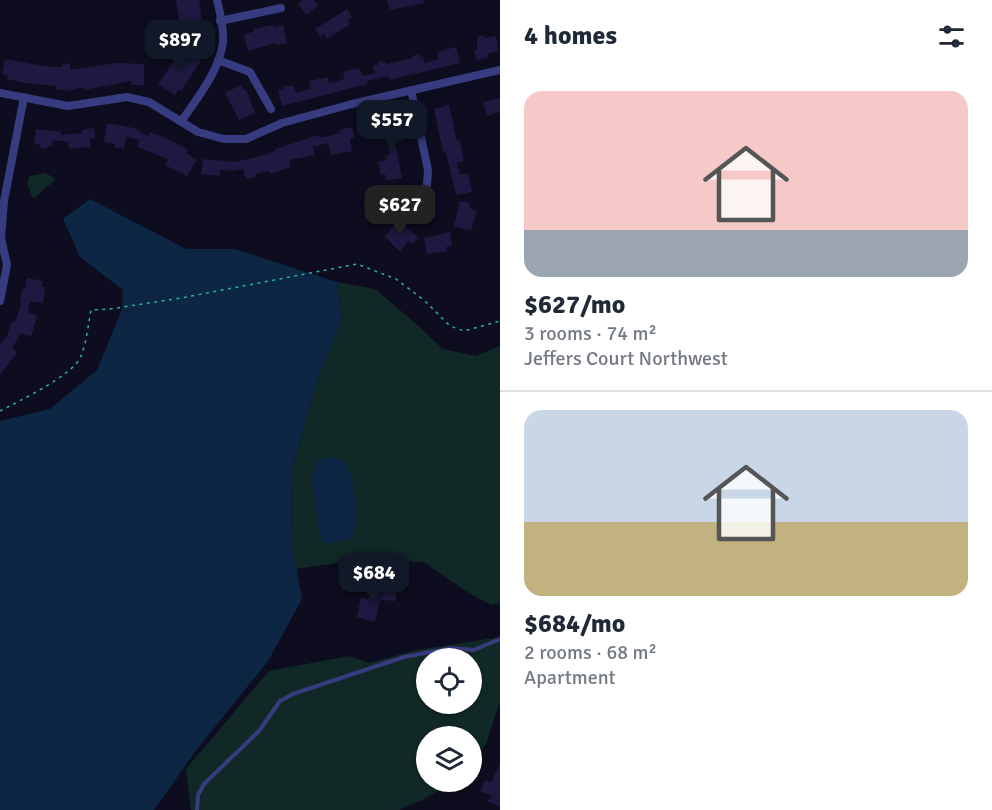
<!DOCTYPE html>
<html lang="en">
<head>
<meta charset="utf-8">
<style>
  :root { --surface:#fff; --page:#f2f2f3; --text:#1f2937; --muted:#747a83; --line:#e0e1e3; --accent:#111827 }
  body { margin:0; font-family:Signika,sans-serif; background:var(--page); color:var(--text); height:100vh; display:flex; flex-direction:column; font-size:22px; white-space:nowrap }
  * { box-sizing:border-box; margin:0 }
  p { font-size:20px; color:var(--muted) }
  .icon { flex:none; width:33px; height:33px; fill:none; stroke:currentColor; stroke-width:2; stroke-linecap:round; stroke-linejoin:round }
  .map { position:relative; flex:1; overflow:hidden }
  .sheet { display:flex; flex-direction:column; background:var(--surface); width:492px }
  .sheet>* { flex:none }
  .fabs { position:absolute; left:416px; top:648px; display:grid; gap:12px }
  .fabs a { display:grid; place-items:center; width:66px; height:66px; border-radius:50%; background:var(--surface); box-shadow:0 2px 4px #0004; font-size:30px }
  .price { position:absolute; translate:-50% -51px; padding:0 14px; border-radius:12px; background:var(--accent); color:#fff; font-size:20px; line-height:39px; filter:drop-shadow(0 2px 3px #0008) }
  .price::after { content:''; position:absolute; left:50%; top:36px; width:18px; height:14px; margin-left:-9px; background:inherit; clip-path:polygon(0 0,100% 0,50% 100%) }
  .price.selected { background:#222; color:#fff }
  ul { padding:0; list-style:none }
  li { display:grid; align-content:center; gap:12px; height:318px; padding:0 24px }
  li+li { border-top:2px solid var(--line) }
  li span { display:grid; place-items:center; height:186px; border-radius:18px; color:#555 }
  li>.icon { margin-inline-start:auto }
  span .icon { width:108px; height:108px; fill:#fffc; stroke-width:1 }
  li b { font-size:26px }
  h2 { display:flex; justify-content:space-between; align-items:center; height:72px; padding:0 24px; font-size:26px }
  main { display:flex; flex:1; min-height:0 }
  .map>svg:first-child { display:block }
</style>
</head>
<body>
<main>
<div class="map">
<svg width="500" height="810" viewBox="0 0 500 810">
  <rect width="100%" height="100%" fill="#0e0d20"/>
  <!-- green -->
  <path fill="#102926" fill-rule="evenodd" d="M 45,173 L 55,178 L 54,181 L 34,198 L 32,197 L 27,183 L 30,176 Z
    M 337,282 L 375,289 L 414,322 L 443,349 L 476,356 L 500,346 L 500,603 L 491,605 L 464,590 L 424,562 L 357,560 L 296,569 L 291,539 L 292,471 L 319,375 L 342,319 Z
    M 500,637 L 500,701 L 486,744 L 471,762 L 471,736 L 426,736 L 426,782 L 453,782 L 422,800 L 399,810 L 191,810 L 186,769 L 269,671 L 349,656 L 369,663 L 417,650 ZM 426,658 L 471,658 L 471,704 L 426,704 Z"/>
  <!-- water -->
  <path fill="#0c2644" d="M 90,199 L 186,249 L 235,249 L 337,282 L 342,319 L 319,375 L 292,471 L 291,539 L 302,599 L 268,661 L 194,753 L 154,810 L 0,810 L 0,421 L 50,409 L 97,370 L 122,309 L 123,290 L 80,257 L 63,219 Z
    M 330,457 L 344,460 C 356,481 359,516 353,539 L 323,544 L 317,525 L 316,503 L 311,484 L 315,463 Z"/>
  <!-- building -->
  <path fill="#1d1940" d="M 176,0 L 199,0 L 205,42 L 183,46 Z
    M 303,0 L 314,0 L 318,6 L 306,15 L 298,4 Z
    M 387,0 L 423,0 L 424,3 L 390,10 Z
    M 347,9 L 352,17 L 347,20 L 350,24 L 327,39 L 324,34 L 320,37 L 315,29 Z
    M 274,25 L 274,27 L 283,25 L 287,43 L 277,45 L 276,43 L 248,51 L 244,34 L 253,32 L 253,29 Z
    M 484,35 L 485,38 L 496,36 L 498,51 L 487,54 L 488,58 L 476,60 L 474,50 L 477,49 L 477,37 Z
    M 183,47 L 201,60 L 181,91 L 178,90 L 175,95 L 158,84 L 177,57 L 173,55 L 177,49 L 184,53 Z
    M 456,47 L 460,63 L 389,80 L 388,76 L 367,81 L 367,84 L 282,106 L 278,90 L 284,89 L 283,86 L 294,86 L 296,93 L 311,89 L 309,81 L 328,77 L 329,83 L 345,79 L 343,72 L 355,68 L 356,70 L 360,69 L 362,76 L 375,73 L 373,66 L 378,65 L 378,62 L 385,61 L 386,64 L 413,58 L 412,56 L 419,54 L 419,57 L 423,56 L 424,63 L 439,59 L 437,52 Z
    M 5,59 L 51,67 L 63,67 L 63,63 L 70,64 L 70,70 L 116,63 L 144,64 L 144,85 L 131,85 L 131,81 L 84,90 L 84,87 L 68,91 L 56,89 L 56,86 L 25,83 L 7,79 L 8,75 L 2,74 Z
    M 241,85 L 244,90 L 246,89 L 255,113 L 239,120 L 225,93 Z
    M 500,98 L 500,112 L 487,116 L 483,102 Z
    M 449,105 L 457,141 L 460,140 L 464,161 L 457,163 L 460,175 L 468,173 L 472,192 L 456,195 L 446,152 L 443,152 L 434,109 Z
    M 398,116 L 403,141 L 395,143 L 402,178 L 386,181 L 385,174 L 381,175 L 378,162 L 387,160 L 386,155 L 390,155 L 384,129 L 386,128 L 385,125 L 389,124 L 388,118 Z
    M 107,123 L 134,128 L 148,136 L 150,132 L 172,141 L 188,150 L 186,153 L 197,160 L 187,176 L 165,165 L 168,159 L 137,147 L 140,140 L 126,137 L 124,149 L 114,147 L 115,144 L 104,142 Z
    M 352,127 L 355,138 L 350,139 L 352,151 L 331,155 L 328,143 L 313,147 L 315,155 L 289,160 L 291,167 L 270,174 L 269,171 L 255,174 L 256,177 L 246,179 L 243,169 L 233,171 L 220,170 L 220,176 L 201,174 L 203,159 L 235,162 L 265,155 L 275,151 L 275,149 L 319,135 L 320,138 L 340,133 L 339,130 Z
    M 94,128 L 95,138 L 90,138 L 91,147 L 69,149 L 68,142 L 53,140 L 52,146 L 48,146 L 47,149 L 40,148 L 41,145 L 34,144 L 36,129 L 61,132 L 61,135 L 82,133 L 82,130 Z
    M 392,189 L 395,202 L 391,203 L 394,216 L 379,220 L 373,193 Z
    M 460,201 L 470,203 L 469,208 L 477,211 L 471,231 L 454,226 Z
    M 397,221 L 418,237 L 413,244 L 408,241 L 400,252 L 385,237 Z
    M 450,232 L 452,246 L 446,247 L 447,251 L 427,254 L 424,238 Z
    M 27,278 L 43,281 L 42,287 L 45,287 L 43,303 L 30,301 L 28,312 L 37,316 L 31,337 L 21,333 L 12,348 L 17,353 L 0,375 L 0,345 L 7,336 L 12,321 L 15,322 L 22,303 L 20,303 L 22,289 L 25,289 Z
    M 391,587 L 391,591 L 396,591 L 396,601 L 380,600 L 375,622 L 357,617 L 361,597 L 368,599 L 372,594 L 380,596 L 383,588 Z
    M 500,763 L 500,807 L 487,801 L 493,796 L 480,791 L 485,780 L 491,783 Z"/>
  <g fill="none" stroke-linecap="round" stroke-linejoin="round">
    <!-- path -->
    <path stroke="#2eb19c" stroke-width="1.5" stroke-dasharray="3 4.5" stroke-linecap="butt" d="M 0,411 C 19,401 74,375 81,356 C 87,341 88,325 91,310 L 110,309 L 181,298 L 357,264 L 396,279 L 425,301 L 450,326 L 464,331 L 500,321"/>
    <!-- lane -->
    <path stroke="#373b7f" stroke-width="4" d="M 197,810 L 198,795 L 204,784 L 259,731 L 280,701 L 293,694 L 404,657 L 451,648 L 474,650 L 500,639"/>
    <!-- street -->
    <path stroke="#373b7f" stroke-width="8" d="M 220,21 L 281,8
      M 218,60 L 250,72 L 271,109
      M 411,90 L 428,170 L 426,200
      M 0,93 L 68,106 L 127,97 L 149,102 L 198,132 L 224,139 L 246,139 L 282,123 L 352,104 L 500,70
      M 181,122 C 197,98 219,72 223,42 C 224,30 220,12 217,0
      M 0,301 L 7,265 L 1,238 L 4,201 L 24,97"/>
  </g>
</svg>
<div class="fabs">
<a><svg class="icon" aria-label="locate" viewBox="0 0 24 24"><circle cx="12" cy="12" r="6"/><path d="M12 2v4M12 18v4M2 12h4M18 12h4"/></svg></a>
<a><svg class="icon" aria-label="layers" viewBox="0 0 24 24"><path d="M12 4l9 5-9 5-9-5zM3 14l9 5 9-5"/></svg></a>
</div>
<b class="price" style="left:180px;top:71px">$897</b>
<b class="price" style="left:392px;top:151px">$557</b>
<b class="price selected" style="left:400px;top:236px">$627</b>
<b class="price" style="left:374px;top:604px">$684</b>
</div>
<section class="sheet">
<h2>4 homes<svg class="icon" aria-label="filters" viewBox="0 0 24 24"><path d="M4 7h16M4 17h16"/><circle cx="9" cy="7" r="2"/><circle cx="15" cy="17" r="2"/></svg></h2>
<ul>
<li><span style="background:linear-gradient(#f6c9c9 75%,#9aa5b1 0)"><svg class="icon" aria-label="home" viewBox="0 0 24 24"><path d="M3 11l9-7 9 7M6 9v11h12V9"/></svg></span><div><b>$627/mo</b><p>3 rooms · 74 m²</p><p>Jeffers Court Northwest</p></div></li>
<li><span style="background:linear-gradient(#c9d6e8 60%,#c2b280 0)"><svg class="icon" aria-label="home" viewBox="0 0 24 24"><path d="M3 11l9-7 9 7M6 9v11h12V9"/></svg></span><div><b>$684/mo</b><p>2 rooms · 68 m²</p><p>Apartment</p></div></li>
</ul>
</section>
</main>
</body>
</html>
